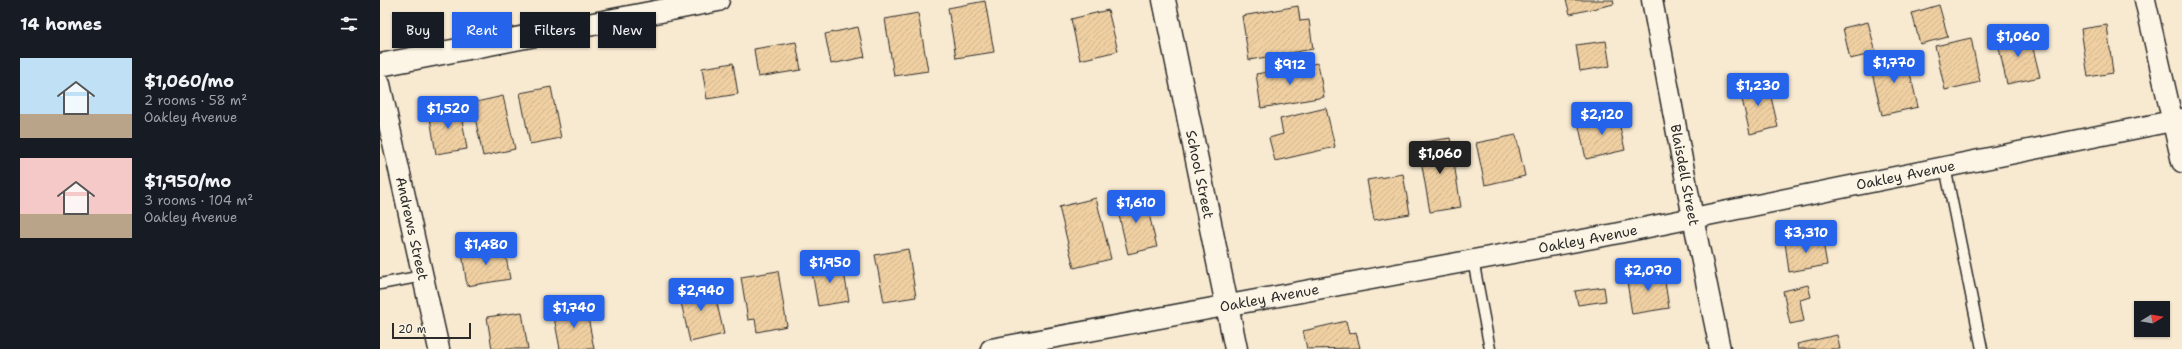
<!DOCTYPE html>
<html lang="en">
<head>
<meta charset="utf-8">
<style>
  :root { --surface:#171b24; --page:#242831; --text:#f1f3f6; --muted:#9ea1a6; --accent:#2563eb }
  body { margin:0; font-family:"Shantell Sans",sans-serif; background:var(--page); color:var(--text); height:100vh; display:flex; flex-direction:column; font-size:15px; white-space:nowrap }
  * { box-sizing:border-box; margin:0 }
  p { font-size:13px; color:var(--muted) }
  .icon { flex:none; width:22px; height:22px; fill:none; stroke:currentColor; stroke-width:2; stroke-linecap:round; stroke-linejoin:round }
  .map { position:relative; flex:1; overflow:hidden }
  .panel { display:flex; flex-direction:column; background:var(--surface); width:380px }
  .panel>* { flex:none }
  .banner { position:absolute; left:12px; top:12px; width:380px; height:36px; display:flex; gap:8px }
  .needle { width:26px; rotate:79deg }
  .tools { position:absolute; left:1754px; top:301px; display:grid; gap:8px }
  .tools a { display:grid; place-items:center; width:36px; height:36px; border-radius:0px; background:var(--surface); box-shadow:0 1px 3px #0004; font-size:20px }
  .scale { position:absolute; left:12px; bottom:10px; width:79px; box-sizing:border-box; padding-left:4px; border:2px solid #2b2b2b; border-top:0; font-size:11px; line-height:14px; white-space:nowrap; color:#2b2b2b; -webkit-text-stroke:3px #fcf5e5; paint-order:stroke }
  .price { position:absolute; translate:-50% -34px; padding:0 9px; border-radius:4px; background:var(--accent); color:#fff; font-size:13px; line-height:26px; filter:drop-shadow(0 1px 2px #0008) }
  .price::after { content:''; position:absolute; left:50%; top:24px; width:12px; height:9px; margin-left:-6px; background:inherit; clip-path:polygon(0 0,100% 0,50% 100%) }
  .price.selected { background:#222; color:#fff }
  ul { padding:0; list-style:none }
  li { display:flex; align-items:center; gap:12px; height:100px; padding:0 20px }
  li span { display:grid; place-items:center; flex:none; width:112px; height:80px; border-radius:0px; color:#555 }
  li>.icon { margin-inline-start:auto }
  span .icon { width:48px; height:48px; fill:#fffc; stroke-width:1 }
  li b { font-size:17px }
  h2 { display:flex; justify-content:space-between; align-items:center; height:48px; padding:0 20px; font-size:17px }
  .pill { padding:0 14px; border-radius:0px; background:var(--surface); box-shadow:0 1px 3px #0004; font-size:14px; line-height:36px }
  .pill.selected { background:var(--accent); color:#fff }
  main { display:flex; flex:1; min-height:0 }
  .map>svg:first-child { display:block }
</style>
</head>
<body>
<main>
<section class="panel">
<h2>14 homes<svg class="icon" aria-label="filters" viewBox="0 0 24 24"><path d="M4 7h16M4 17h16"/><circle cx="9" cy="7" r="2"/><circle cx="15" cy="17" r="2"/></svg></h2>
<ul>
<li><span style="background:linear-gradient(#bfe0f5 70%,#b9a48a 0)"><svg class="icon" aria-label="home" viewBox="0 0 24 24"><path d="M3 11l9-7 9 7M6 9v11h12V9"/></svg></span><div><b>$1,060/mo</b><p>2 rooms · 58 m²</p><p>Oakley Avenue</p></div></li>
<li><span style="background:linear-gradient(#f6c9c9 70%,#b9a48a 0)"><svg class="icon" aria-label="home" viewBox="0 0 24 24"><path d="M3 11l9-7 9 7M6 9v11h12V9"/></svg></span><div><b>$1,950/mo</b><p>3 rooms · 104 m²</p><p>Oakley Avenue</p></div></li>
</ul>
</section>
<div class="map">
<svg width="1802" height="349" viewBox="0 0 1802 349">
  <defs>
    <pattern id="building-hatch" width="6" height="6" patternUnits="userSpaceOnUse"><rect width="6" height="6" fill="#f0d0a2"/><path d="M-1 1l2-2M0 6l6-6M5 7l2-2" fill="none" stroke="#ceb38c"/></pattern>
  </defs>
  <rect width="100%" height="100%" fill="#f8ead1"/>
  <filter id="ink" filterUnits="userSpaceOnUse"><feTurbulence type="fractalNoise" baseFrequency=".025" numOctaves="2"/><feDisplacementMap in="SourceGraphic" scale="8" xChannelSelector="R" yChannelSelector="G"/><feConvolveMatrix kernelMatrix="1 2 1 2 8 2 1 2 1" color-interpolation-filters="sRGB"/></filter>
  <g filter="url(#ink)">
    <!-- building -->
    <path fill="url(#building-hatch)" stroke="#2b2b2b" d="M 1186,0 L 1233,0 L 1234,4 L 1190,14 Z
      M 605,1 L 614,52 L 576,58 L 568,8 Z
      M 1559,5 L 1568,37 L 1540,44 L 1532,13 Z
      M 918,6 L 920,21 L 929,20 L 933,49 L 869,60 L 862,16 Z
      M 728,10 L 738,51 L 700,60 L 691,19 Z
      M 538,13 L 548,71 L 514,76 L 505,19 Z
      M 1488,22 L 1496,53 L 1470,59 L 1463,28 Z
      M 1727,25 L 1733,73 L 1708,77 L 1701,29 Z
      M 478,27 L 485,57 L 451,64 L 445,34 Z
      M 1649,32 L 1660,77 L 1627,84 L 1617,39 Z
      M 1591,38 L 1600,82 L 1565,90 L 1555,46 Z
      M 1226,41 L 1230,66 L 1200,71 L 1196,45 Z
      M 416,42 L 421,70 L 378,77 L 374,49 Z
      M 1525,52 L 1538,107 L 1502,115 L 1489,60 Z
      M 353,63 L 358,94 L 327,99 L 322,68 Z
      M 938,63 L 944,97 L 881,108 L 876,74 Z
      M 1387,80 L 1398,127 L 1370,134 L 1359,86 Z
      M 171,87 L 181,138 L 150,144 L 140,93 Z
      M 123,96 L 135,149 L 103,156 L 92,103 Z
      M 80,107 L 87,149 L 56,154 L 49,112 Z
      M 946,108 L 955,147 L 895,161 L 889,138 L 903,134 L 900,119 Z
      M 1237,113 L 1245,150 L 1206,159 L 1198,122 Z
      M 1136,135 L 1145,176 L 1105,185 L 1096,143 Z
      M 1070,138 L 1081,207 L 1050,212 L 1038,143 Z
      M 1023,174 L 1030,214 L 994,220 L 987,180 Z
      M 755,192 L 758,208 L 767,206 L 777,247 L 748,254 L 738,211 L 741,210 L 737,195 Z
      M 716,198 L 731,259 L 694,268 L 679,207 Z
      M 1442,236 L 1447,265 L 1409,272 L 1405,242 Z
      M 124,246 L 130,279 L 87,286 L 82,253 Z
      M 528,249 L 536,297 L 504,302 L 495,255 Z
      M 462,261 L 469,301 L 438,306 L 431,266 Z
      M 1283,269 L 1289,308 L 1252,314 L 1246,275 Z
      M 398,271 L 407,326 L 377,332 L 375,319 L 368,320 L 361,277 Z
      M 332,282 L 344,334 L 310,342 L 298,289 Z
      M 1428,285 L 1431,297 L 1420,300 L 1424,321 L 1410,324 L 1403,291 Z
      M 1224,287 L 1226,301 L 1198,305 L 1195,291 Z
      M 206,306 L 214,349 L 180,349 L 173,312 Z
      M 142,312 L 148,349 L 112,349 L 107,317 Z
      M 966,321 L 969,334 L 976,332 L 980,348 L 927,349 L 923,331 Z
      M 1457,335 L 1460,349 L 1418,349 L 1417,344 Z"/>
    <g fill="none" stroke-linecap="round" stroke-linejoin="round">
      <defs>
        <path id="lane" d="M 1565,167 L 1602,349
          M 1093,260 L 1110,349
          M 0,284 L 43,276"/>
        <g id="street">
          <path id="s1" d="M 1272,0 L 1313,218 L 1340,349"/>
          <path d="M 1765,0 L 1802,162"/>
          <path id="s2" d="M 0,84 L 59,349"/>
          <path id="s3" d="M 611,349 L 1224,236 L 1802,119"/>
        </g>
        <g id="secondary">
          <path id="s4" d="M 784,0 L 856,349"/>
          <path d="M 0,65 L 338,0"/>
        </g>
      </defs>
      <!-- lane casing -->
      <use href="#lane" stroke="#2b2b2b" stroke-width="13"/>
      <!-- street casing -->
      <use href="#street" stroke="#2b2b2b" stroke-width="23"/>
      <!-- secondary casing -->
      <use href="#secondary" stroke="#2b2b2b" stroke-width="25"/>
      <!-- lane -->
      <use href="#lane" stroke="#fcf5e5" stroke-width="10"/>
      <!-- street -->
      <use href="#street" stroke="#fcf5e5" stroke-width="20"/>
      <!-- secondary -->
      <use href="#secondary" stroke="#fcf5e5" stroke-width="22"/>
    </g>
  </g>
  <g text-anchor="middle" stroke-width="3.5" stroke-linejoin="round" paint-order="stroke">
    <!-- street labels -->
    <g font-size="14" fill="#2b2b2b" stroke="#fcf5e5">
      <text dy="5" stroke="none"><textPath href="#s4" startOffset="178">School Street</textPath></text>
      <text dy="5" stroke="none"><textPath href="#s1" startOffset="178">Blaisdell Street</textPath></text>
      <text dy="5" stroke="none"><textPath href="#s3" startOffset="931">Oakley Avenue</textPath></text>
      <text dy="5" stroke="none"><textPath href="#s2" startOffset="148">Andrews Street</textPath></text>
      <text dy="5" stroke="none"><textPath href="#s3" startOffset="607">Oakley Avenue</textPath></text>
      <text dy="5" stroke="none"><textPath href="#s3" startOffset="283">Oakley Avenue</textPath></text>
    </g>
  </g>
</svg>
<div class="tools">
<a><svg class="needle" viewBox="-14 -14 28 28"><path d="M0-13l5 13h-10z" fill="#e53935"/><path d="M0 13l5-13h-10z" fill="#9ea1a6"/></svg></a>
</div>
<div class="scale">20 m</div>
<b class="price" style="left:1638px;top:58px">$1,060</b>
<b class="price" style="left:1514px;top:84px">$1,770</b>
<b class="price" style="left:910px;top:86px">$912</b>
<b class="price" style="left:1378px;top:107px">$1,230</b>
<b class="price" style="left:68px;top:130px">$1,520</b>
<b class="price" style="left:1222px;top:136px">$2,120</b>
<b class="price selected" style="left:1060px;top:175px">$1,060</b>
<b class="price" style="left:756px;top:224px">$1,610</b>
<b class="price" style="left:1426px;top:254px">$3,310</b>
<b class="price" style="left:106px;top:266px">$1,480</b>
<b class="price" style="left:450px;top:284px">$1,950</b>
<b class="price" style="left:1268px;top:292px">$2,070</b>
<b class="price" style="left:321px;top:312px">$2,940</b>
<b class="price" style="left:194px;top:329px">$1,740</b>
<div class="banner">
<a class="pill">Buy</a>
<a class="pill selected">Rent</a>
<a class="pill">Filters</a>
<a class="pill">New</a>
</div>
</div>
</main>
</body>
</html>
